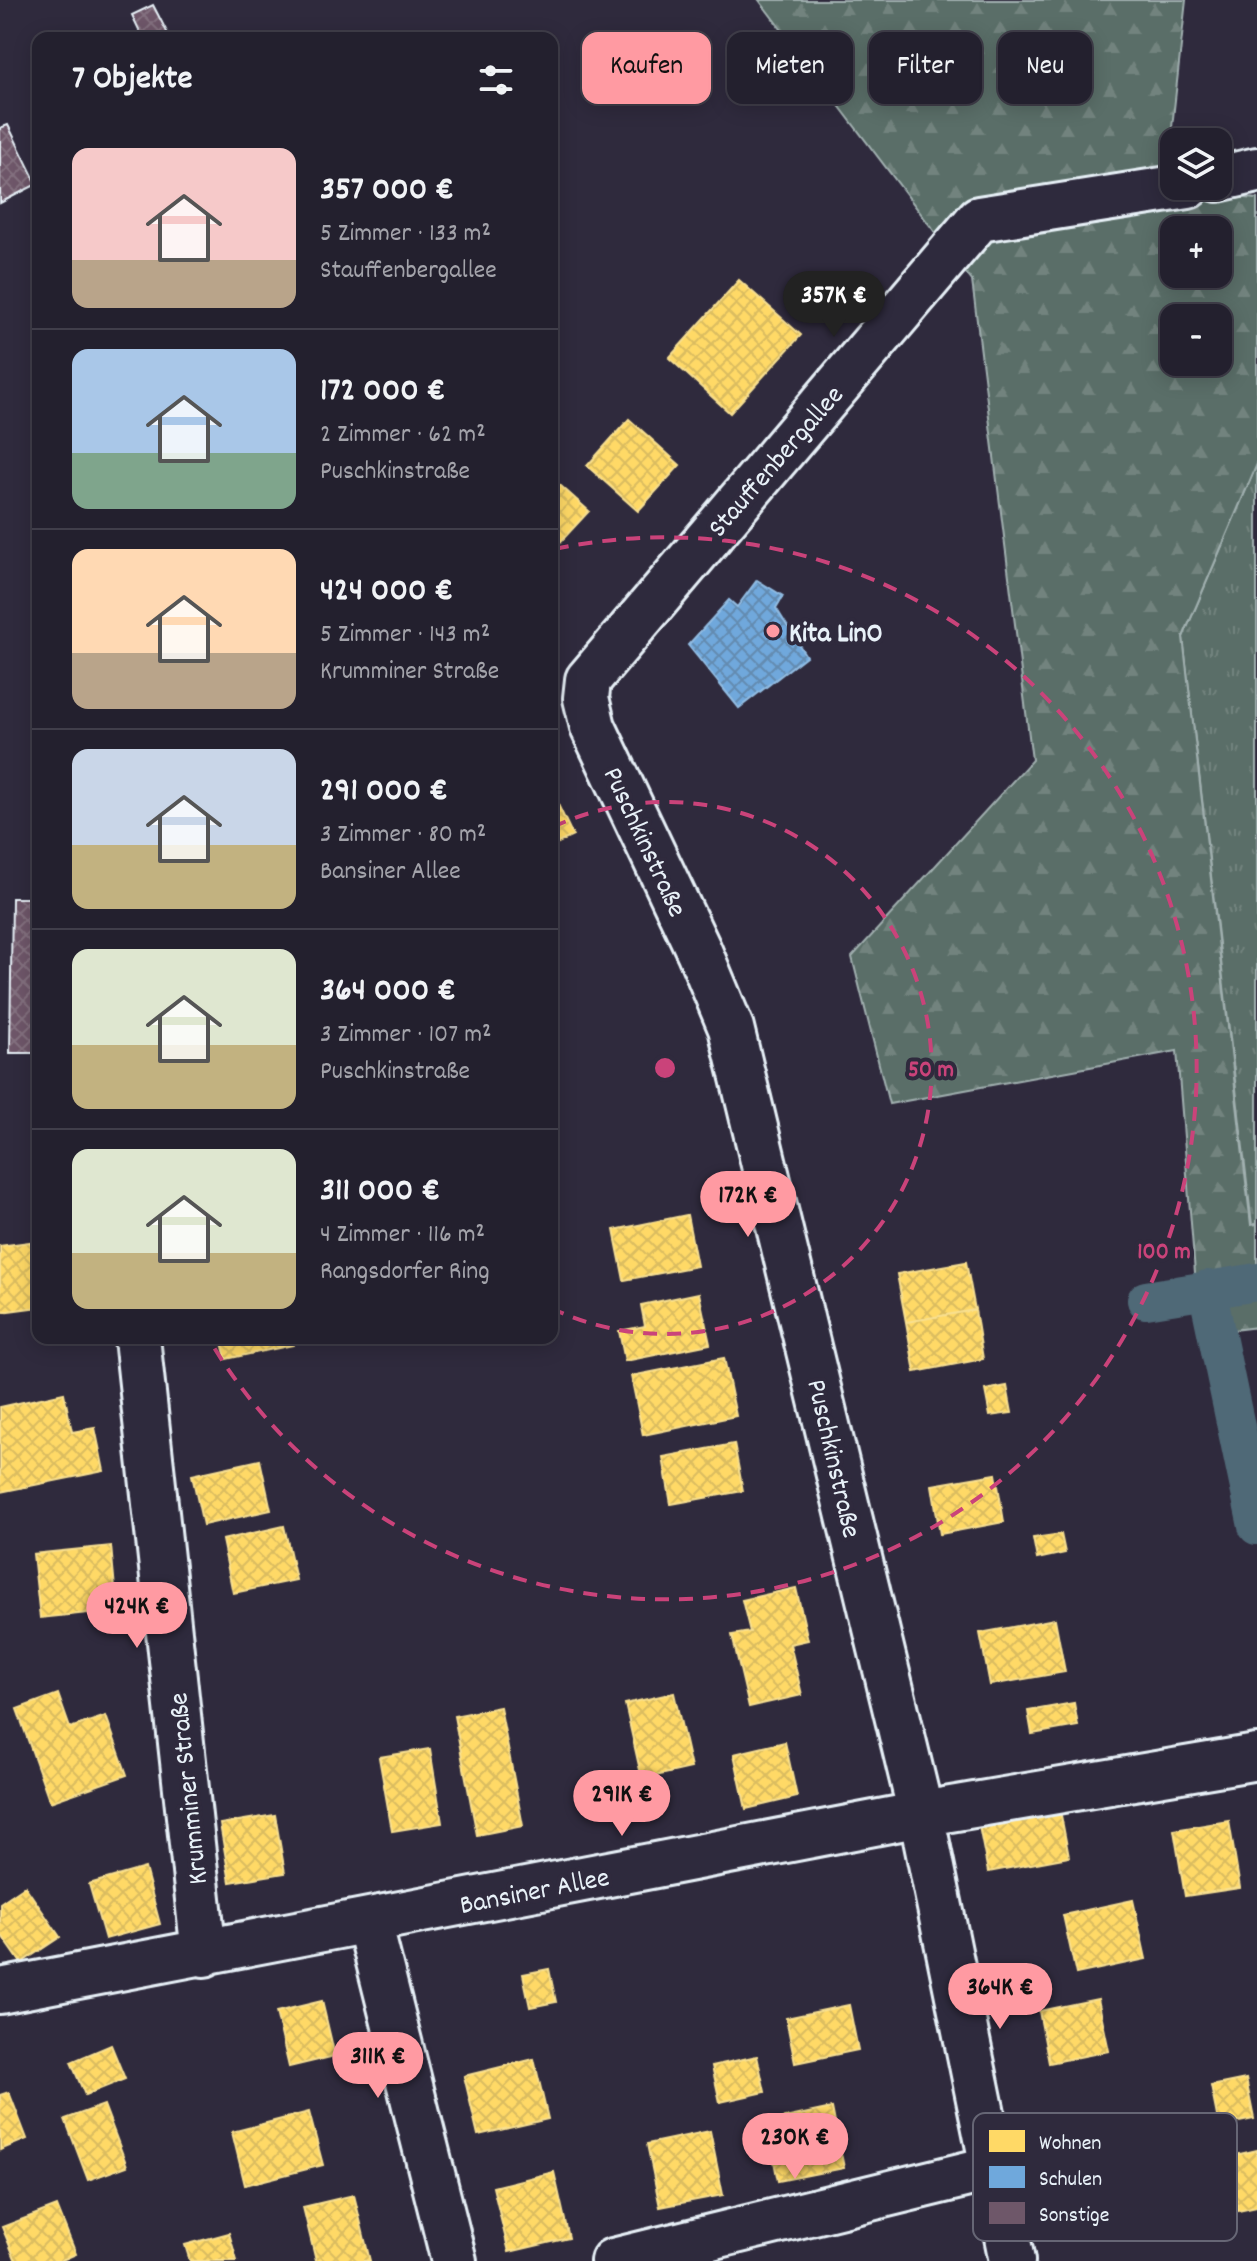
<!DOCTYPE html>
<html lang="de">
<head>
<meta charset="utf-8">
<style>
  :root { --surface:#23202e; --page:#2f2d3a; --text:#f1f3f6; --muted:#a3a3aa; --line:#403e4a; --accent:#ff9aa2 }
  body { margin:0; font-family:Dekko,sans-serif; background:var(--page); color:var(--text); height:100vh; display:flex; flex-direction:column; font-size:30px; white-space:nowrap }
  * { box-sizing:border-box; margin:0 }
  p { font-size:26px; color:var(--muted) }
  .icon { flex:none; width:44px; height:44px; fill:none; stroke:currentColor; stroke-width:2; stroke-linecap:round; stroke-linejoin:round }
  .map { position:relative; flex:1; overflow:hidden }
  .drawer { position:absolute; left:32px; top:32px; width:526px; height:1312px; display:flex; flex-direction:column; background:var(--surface); border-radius:16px; box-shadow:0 4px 20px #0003,0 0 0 2px var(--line) }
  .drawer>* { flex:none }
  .hud { position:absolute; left:582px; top:32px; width:554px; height:72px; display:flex; gap:16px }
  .tools { position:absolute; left:1160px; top:128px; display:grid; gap:16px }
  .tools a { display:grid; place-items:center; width:72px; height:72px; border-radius:16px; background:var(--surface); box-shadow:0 4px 20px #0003,0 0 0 2px var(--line); font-size:40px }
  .price { position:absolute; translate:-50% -68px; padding:0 18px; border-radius:28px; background:var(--accent); color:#111; font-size:26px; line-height:52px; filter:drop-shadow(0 2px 4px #0008) }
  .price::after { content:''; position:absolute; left:50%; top:48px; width:24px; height:18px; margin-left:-12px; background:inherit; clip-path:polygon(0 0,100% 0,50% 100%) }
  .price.current { background:#222; color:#fff }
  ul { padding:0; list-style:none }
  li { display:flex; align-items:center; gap:24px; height:200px; padding:0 40px }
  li+li { border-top:2px solid var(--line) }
  li span { display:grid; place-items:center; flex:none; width:224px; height:160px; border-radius:16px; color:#555 }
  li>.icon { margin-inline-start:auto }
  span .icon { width:96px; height:96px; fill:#fffc; stroke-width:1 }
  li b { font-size:34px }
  h2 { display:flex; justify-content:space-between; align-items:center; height:96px; padding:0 40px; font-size:34px }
  .pill { padding:0 28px; border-radius:16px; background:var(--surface); box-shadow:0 4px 20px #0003,0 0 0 2px var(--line); font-size:28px; line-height:72px }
  .pill.current { background:var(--accent); color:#111 }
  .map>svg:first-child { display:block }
</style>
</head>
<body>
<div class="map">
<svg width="1257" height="2261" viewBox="0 0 1257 2261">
  <defs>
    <pattern id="grass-tufts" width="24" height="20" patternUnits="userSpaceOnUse" patternTransform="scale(2)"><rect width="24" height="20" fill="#5a6e67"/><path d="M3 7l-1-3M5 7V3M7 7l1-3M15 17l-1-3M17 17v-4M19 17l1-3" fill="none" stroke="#72837e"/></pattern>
    <pattern id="forest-firs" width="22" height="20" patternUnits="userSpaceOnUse" patternTransform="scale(2)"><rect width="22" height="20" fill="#5a6e67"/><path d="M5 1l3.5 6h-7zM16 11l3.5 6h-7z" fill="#72837e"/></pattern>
    <pattern id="homes-cross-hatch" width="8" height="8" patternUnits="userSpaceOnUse" patternTransform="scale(2)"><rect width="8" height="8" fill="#ffd966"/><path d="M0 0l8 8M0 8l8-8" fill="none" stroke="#dabc60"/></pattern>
    <pattern id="schools-cross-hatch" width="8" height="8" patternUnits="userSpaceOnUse" patternTransform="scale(2)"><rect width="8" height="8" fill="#6fa8dc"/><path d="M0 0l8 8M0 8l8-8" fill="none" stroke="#638bb0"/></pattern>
    <pattern id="building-cross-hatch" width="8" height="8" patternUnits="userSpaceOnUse" patternTransform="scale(2)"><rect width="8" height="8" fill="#6e5769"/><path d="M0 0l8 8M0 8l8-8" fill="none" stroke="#83707f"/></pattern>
  </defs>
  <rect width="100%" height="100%" fill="#2f2a3d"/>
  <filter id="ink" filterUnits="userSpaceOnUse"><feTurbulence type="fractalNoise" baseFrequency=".0125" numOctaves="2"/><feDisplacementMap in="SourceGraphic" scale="16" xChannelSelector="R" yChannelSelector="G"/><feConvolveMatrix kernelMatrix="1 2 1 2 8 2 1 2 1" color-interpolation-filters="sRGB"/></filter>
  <g filter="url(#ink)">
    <!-- grass -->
    <path fill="url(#grass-tufts)" stroke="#a1b0b0" stroke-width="2" d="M 1257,464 L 1257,1224 L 1252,1225 L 1183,637 Z"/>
    <!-- forest -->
    <path fill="url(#forest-firs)" stroke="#a1b0b0" stroke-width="2" fill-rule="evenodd" d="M 759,0 L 1186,0 L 1165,191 L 1257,199 L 1257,464 L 1183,637 L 1251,1225 L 1257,1224 L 1257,1327 L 1200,1334 L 1177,1051 L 889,1104 L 852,957 L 1032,760 L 972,281 ZM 1174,230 L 1218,230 L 1218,274 L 1174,274 ZM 1174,318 L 1218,318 L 1218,362 L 1174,362 Z"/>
    <!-- homes -->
    <path fill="url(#homes-cross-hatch)" stroke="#f8e092" stroke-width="2" d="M 739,280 L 801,335 L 730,413 L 669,358 Z
      M 629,419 L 680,465 L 638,511 L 587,466 Z
      M 552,478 L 589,511 L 552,551 Z
      M 552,792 L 573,836 L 552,846 Z
      M 687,1215 L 697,1266 L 624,1280 L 614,1230 Z
      M 38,1241 L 38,1307 L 0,1312 L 0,1246 Z
      M 966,1262 L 975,1310 L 906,1322 L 897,1274 Z
      M 699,1293 L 710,1344 L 625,1361 L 619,1331 L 645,1326 L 641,1305 Z
      M 975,1310 L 983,1359 L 915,1372 L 906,1322 Z
      M 221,1338 L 291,1338 L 293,1345 L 226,1359 Z
      M 724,1358 L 736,1416 L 643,1435 L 631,1376 Z
      M 1007,1386 L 1012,1413 L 990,1416 L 985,1390 Z
      M 64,1393 L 72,1432 L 95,1428 L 104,1471 L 0,1492 L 0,1407 Z
      M 734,1444 L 743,1491 L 671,1504 L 663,1457 Z
      M 260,1460 L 271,1510 L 203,1525 L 192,1475 Z
      M 996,1474 L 1004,1522 L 940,1534 L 932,1485 Z
      M 284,1526 L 296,1580 L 233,1593 L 222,1540 Z
      M 1061,1534 L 1065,1553 L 1037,1559 L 1033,1538 Z
      M 111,1546 L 117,1610 L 40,1618 L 33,1554 Z
      M 796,1588 L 808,1640 L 790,1644 L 802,1695 L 749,1707 L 732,1635 L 750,1632 L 742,1600 Z
      M 1055,1619 L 1065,1672 L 990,1685 L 980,1633 Z
      M 674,1693 L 691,1768 L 642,1779 L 625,1704 Z
      M 58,1694 L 70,1728 L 106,1716 L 127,1775 L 50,1802 L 17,1709 Z
      M 1074,1703 L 1078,1726 L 1032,1734 L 1028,1711 Z
      M 500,1707 L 523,1826 L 477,1835 L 454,1716 Z
      M 785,1742 L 797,1797 L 746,1809 L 734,1754 Z
      M 430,1749 L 442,1823 L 392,1831 L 379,1757 Z
      M 1059,1805 L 1069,1857 L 988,1872 L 978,1821 Z
      M 275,1815 L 285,1873 L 230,1882 L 220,1824 Z
      M 1229,1821 L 1240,1888 L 1185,1896 L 1174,1830 Z
      M 145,1868 L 160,1924 L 105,1939 L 89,1884 Z
      M 25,1886 L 60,1937 L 21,1963 L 0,1933 L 0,1903 Z
      M 1133,1900 L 1146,1959 L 1076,1974 L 1063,1915 Z
      M 549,1969 L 556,2002 L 530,2007 L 523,1974 Z
      M 1098,1999 L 1109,2051 L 1049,2063 L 1039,2011 Z
      M 322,2001 L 335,2056 L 289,2067 L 276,2012 Z
      M 849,2005 L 858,2050 L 795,2063 L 786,2018 Z
      M 111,2045 L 125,2079 L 85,2095 L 71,2062 Z
      M 757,2056 L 765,2092 L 720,2102 L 712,2066 Z
      M 534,2059 L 548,2119 L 478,2135 L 464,2076 Z
      M 1246,2079 L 1254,2119 L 1219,2126 L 1211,2086 Z
      M 9,2092 L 27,2139 L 0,2150 L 0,2095 Z
      M 104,2105 L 127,2166 L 88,2180 L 65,2119 Z
      M 832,2108 L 844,2168 L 778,2181 L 766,2122 Z
      M 309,2112 L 323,2165 L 245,2185 L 232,2132 Z
      M 710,2131 L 723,2195 L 660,2207 L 647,2144 Z
      M 1257,2150 L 1257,2207 L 1238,2211 L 1227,2157 Z
      M 554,2172 L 569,2238 L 509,2252 L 493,2187 Z
      M 354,2195 L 370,2261 L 316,2261 L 303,2207 Z
      M 57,2206 L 76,2254 L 60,2261 L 16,2261 L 2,2227 Z
      M 229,2233 L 237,2261 L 190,2261 L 185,2245 Z"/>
    <!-- schools -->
    <path fill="url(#schools-cross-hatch)" stroke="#93bee4" stroke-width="2" d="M 757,580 L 783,596 L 776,608 L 806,656 L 739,708 L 688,645 L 729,600 L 737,607 Z"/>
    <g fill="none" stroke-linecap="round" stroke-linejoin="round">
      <!-- canal -->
      <path stroke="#506977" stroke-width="38" d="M 1207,1289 L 1257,1526
        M 1146,1300 L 1257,1282"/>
    </g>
    <!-- building -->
    <path fill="url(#building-cross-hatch)" stroke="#e8f1f8" stroke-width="2" d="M 153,5 L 170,38 L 143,38 L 132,15 Z
      M 8,125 L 37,184 L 0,203 L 0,128 Z
      M 12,898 L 38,898 L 38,1053 L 10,1053 Z"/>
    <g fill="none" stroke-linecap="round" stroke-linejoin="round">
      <defs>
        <path id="minor" d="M 1218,179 L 1257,170
          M 588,680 L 586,698 L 593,727 L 699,951 L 731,1028 L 921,1814 L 1012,2261
          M 588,680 L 979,219 L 1188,186
          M 137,1338 L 204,1954
          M 369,1922 L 454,2261
          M 0,1991 L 921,1814 L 1257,1757
          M 613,2261 L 993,2168"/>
      </defs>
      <!-- minor casing -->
      <use href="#minor" stroke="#e8f1f8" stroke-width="50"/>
      <!-- minor -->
      <use href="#minor" stroke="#2f2a3d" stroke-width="44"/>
    </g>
  </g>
  <!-- distance rings -->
  <g fill="none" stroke="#ca437a" stroke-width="4" stroke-dasharray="14 10">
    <path d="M553 827A266 266 0 1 1 553 1309"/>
    <path d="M555 549A531 531 0 1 1 210 1341"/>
  </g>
  <!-- markers -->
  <circle fill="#ff9aa2" stroke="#2f2a3d" stroke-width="3" cx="773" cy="631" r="8"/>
  <g text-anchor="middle" stroke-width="8" stroke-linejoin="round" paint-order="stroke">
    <!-- street labels -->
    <g font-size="28" fill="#e8f1f8" stroke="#2f2a3d">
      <text transform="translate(774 460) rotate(-49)" y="10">Stauffenbergallee</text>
      <text transform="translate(647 841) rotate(65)" y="10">Puschkinstraße</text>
      <text transform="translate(836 1458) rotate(77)" y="10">Puschkinstraße</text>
      <text transform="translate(186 1789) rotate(-96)" y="10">Krumminer Straße</text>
      <text transform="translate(534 1889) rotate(-11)" y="10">Bansiner Allee</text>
    </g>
    <!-- poi labels -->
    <g font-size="28" font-weight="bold" fill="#e8f1f8" stroke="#2f2a3d" text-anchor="start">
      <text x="789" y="641">Kita LinO</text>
    </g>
  </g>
  <!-- legend -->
  <rect x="973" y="2113" width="264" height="128" rx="12" fill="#2f2a3d" stroke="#666675" stroke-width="2"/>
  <rect x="989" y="2130" width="36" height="22" fill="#ffd966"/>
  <rect x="989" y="2166" width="36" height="22" fill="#6fa8dc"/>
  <rect x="989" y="2202" width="36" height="22" fill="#6e5769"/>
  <g font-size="22" fill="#e8f1f8">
    <text x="1039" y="2149">Wohnen</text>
    <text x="1039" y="2185">Schulen</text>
    <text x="1039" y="2221">Sonstige</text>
  </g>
  <circle cx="665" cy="1068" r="12" fill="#ca437a" stroke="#2f2a3d" stroke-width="4"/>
  <g font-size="24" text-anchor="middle" font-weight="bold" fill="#ca437a" stroke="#2f2a3d" stroke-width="8" stroke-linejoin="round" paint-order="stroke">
    <text x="931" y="1076">50 m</text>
    <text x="1164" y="1258">100 m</text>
  </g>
</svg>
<div class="tools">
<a><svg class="icon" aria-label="layers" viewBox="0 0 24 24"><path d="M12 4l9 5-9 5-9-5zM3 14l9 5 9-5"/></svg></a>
<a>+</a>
<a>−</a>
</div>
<b class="price current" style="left:834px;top:339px">357K €</b>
<b class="price" style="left:748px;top:1239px">172K €</b>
<b class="price" style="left:137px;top:1650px">424K €</b>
<b class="price" style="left:622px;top:1838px">291K €</b>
<b class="price" style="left:1000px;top:2031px">364K €</b>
<b class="price" style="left:378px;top:2100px">311K €</b>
<b class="price" style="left:795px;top:2181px">230K €</b>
<div class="hud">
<a class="pill current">Kaufen</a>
<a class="pill">Mieten</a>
<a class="pill">Filter</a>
<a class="pill">Neu</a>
</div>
<section class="drawer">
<h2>7 Objekte<svg class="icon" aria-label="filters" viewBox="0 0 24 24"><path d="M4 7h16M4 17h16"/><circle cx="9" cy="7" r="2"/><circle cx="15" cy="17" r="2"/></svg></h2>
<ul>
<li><span style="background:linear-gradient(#f6c9c9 70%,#b9a48a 0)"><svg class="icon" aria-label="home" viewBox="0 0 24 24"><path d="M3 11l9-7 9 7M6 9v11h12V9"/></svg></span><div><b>357 000 €</b><p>5 Zimmer · 133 m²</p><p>Stauffenbergallee</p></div></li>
<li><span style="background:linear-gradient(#a9c7e8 65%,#7fa58c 0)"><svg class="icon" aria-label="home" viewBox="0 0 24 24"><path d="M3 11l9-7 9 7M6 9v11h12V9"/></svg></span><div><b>172 000 €</b><p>2 Zimmer · 62 m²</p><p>Puschkinstraße</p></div></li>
<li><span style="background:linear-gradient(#ffd9b3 65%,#b9a48a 0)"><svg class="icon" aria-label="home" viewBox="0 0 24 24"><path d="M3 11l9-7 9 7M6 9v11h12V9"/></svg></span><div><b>424 000 €</b><p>5 Zimmer · 143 m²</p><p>Krumminer Straße</p></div></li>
<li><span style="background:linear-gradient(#c9d6e8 60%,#c2b280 0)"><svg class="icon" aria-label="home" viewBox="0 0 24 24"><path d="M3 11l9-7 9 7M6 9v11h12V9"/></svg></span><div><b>291 000 €</b><p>3 Zimmer · 80 m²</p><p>Bansiner Allee</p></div></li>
<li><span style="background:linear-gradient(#dfe7d0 60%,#c2b280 0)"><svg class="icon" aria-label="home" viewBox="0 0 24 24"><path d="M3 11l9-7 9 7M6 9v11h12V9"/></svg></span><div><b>364 000 €</b><p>3 Zimmer · 107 m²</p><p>Puschkinstraße</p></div></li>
<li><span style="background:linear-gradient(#dfe7d0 65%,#c2b280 0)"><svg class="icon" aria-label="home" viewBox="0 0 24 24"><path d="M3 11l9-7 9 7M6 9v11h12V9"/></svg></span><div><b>311 000 €</b><p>4 Zimmer · 116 m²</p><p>Rangsdorfer Ring</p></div></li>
</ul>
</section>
</div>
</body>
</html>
